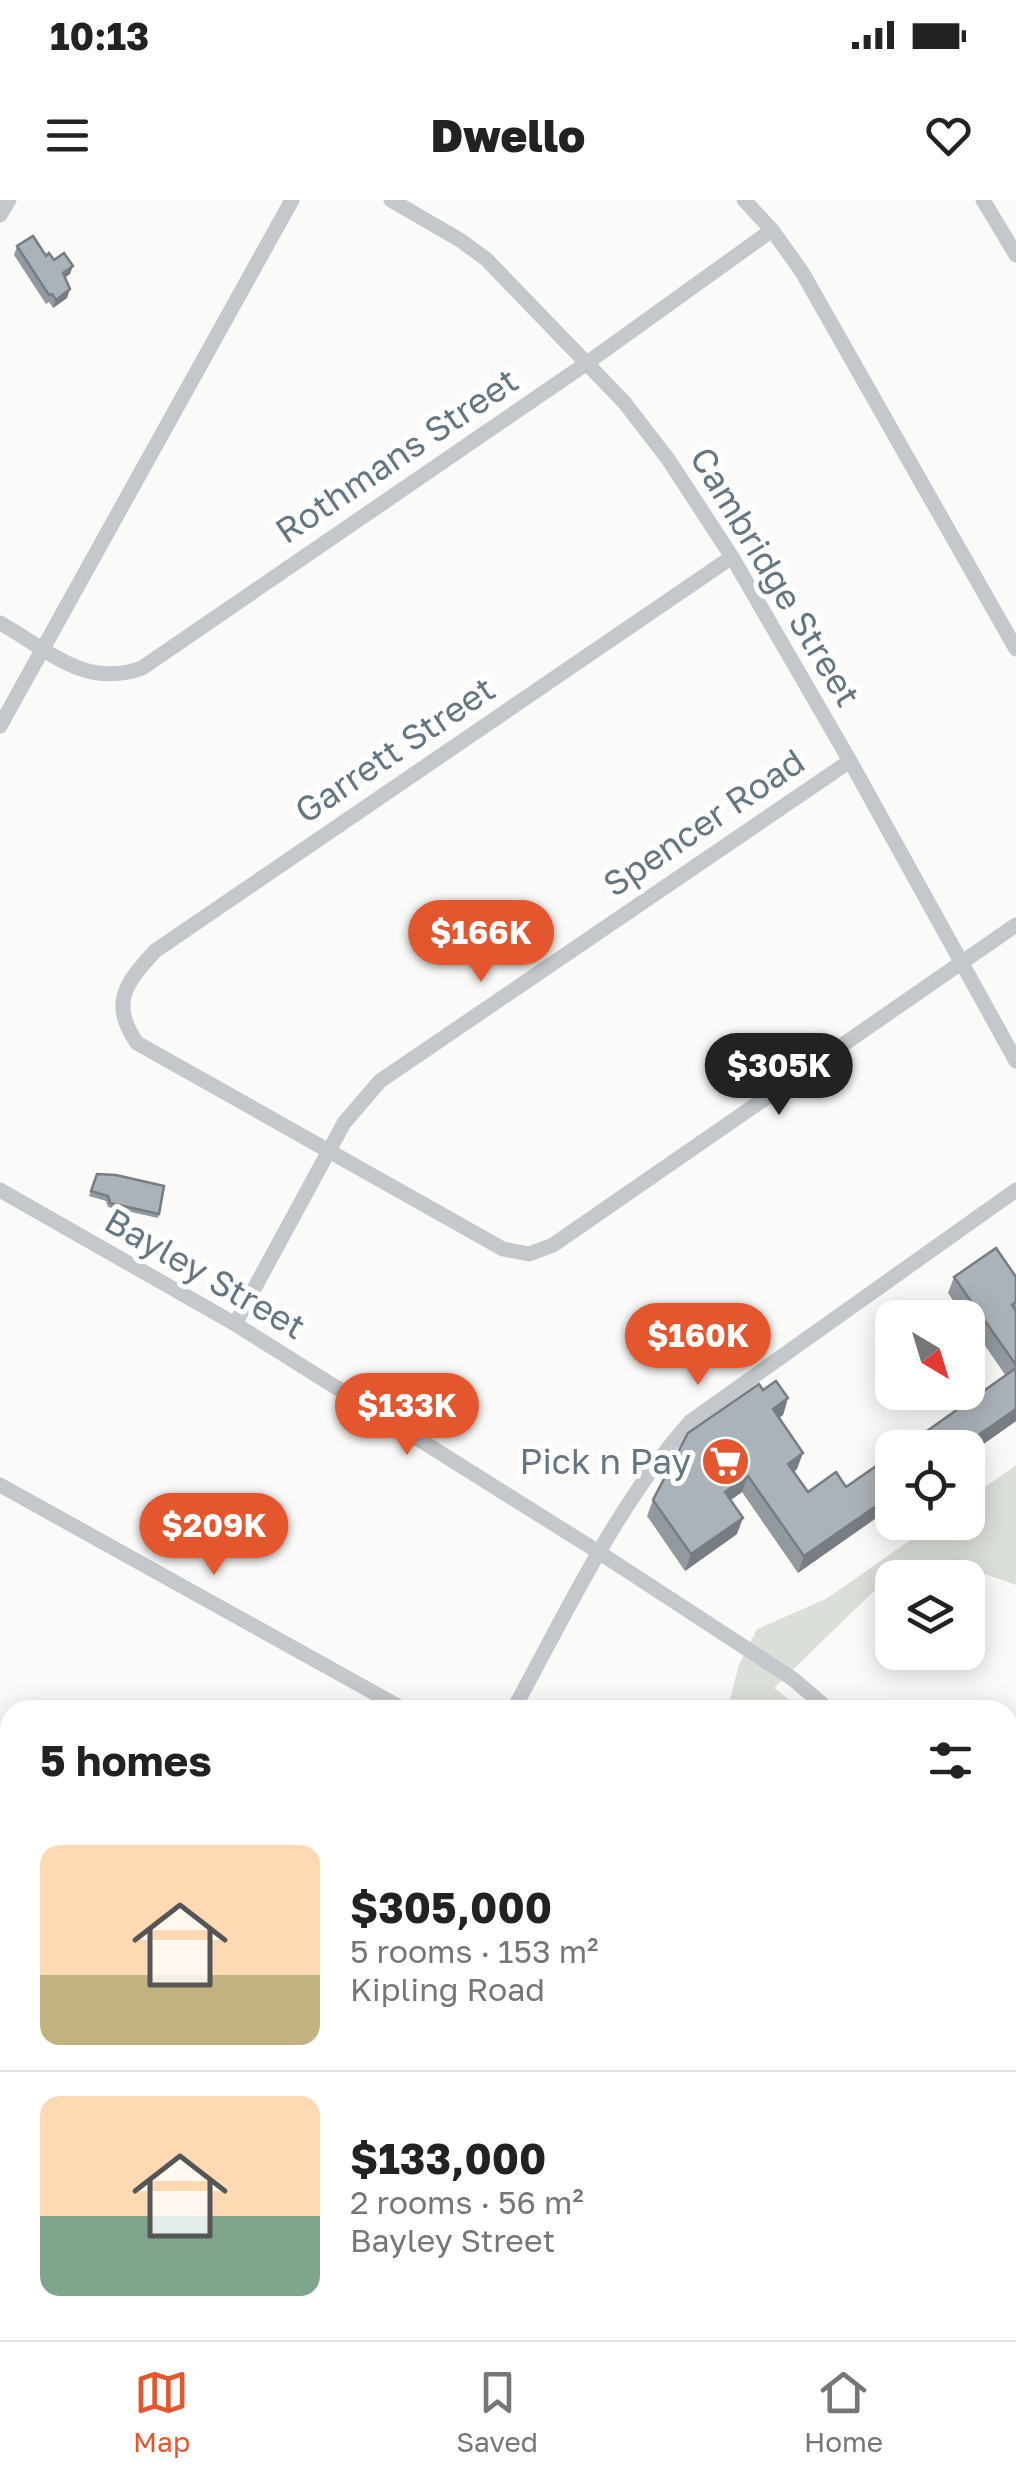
<!DOCTYPE html>
<html lang="en">
<head>
<meta charset="utf-8">
<style>
  :root { --surface:#fff; --page:#f2f2f2; --text:#222; --muted:#767676; --line:#e0e0e0; --accent:#e4572e }
  body { margin:0; font-family:"Golos Text",sans-serif; background:var(--page); color:var(--text); height:100vh; display:flex; flex-direction:column; font-size:38px; white-space:nowrap }
  * { box-sizing:border-box; margin:0 }
  p { font-size:32px; color:var(--muted) }
  .icon { flex:none; width:55px; height:55px; fill:none; stroke:currentColor; stroke-width:2; stroke-linecap:round; stroke-linejoin:round }
  .map { position:relative; flex:1; overflow:hidden }
  .drawer { position:absolute; left:0px; top:1500px; width:1018px; height:640px; display:flex; flex-direction:column; background:var(--surface); border-radius:30px 30px 0 0; box-shadow:0 5px 25px #0003 }
  .drawer>* { flex:none }
  .needle { width:65px; rotate:142deg }
  .buttons { position:absolute; left:875px; top:1100px; display:grid; gap:20px }
  .buttons a { display:grid; place-items:center; width:110px; height:110px; border-radius:20px; background:var(--surface); box-shadow:0 5px 25px #0003; font-size:50px }
  .price { position:absolute; translate:-50% -85px; padding:0 22px; border-radius:35px; background:var(--accent); color:#fff; font-size:32px; line-height:65px; filter:drop-shadow(0 2px 5px #0008) }
  .price::after { content:''; position:absolute; left:50%; top:60px; width:30px; height:22px; margin-left:-15px; background:inherit; clip-path:polygon(0 0,100% 0,50% 100%) }
  .price.selected { background:#222; color:#fff }
  ul { padding:0; list-style:none }
  li { display:flex; align-items:center; gap:30px; height:250px; padding:0 40px }
  li+li { border-top:2px solid var(--line) }
  li span { display:grid; place-items:center; flex:none; width:280px; height:200px; border-radius:20px; color:#555 }
  li>.icon { margin-inline-start:auto }
  span .icon { width:120px; height:120px; fill:#fffc; stroke-width:1 }
  li b { font-size:42px }
  h2 { display:flex; justify-content:space-between; align-items:center; height:120px; padding:0 40px; font-size:42px }
  .status { display:flex; justify-content:space-between; align-items:center; height:70px; padding:0 50px; background:var(--surface); direction:ltr }
  .status svg { height:28px; fill:currentColor }
  header { display:flex; justify-content:space-between; align-items:center; height:130px; padding:0 40px; background:var(--surface); font-size:45px; font-weight:800 }
  .tab-bar { display:flex; justify-content:space-around; align-items:center; height:140px; border-top:2px solid var(--line); background:var(--surface); font-size:28px; color:var(--muted) }
  .tab-bar a { display:grid; justify-items:center; gap:5px }
  .tab-bar .selected { color:var(--accent) }
  .map>svg:first-child { display:block }
</style>
</head>
<body>
<div class="status"><b>10:13</b><svg viewBox="0 0 49 12"><path d="M0 12V9h3v3zM5 12V6h3v6zM10 12V3h3v9zM15 12V0h3v12zM26 1h20v11H26zM47 4h2v5h-2z"/></svg></div>
<header><svg class="icon" aria-label="menu" viewBox="0 0 24 24"><path d="M4 6h16M4 12h16M4 18h16"/></svg>Dwello<svg class="icon" aria-label="heart" viewBox="0 0 24 24"><path d="M12 20l-8-8c-3-5 5-10 8-4 3-6 11-1 8 4z"/></svg></header>
<div class="map">
<svg width="1016" height="2140" viewBox="0 0 1016 2140">
  <rect width="100%" height="100%" fill="#fafaf8"/>
  <!-- green -->
  <path fill="#dadfd7" d="M 1016,1265 L 1016,1385 L 948,1361 L 892,1378 L 880,1385 L 774,1488 L 803,1510 L 727,1510 L 739,1465 L 757,1429 L 826,1399 L 935,1323 L 968,1322 L 968,1299 Z
    M 1008,1723 L 1016,1732 L 1016,1847 L 1008,1845 Z
    M 0,2000 L 10,2009 L 10,2130 L 149,2130 L 160,2140 L 0,2140 Z
    M 541,2130 L 998,2130 L 1016,2140 L 558,2140 Z"/>
  <g fill="none" stroke-linecap="round" stroke-linejoin="round">
    <!-- minor -->
    <path stroke="#c3c8cc" stroke-width="15" d="M 391,0 L 460,40 L 486,59 L 624,202 L 668,259 L 732,357 L 850,561 L 1016,861
      M 744,0 L 772,30 L 802,72 L 1016,449
      M 983,0 L 1016,55
      M 0,15 L 9,0
      M 732,357 L 155,751 C 126,783 109,803 137,843 L 503,1049 L 529,1054 L 553,1045 L 1016,725
      M 0,423 C 47,449 85,489 142,468 L 587,163 L 772,30
      M 0,526 L 292,0
      M 0,990 L 235,1124 L 600,1353 L 793,1479 L 829,1510
      M 235,1124 L 344,923 L 380,881 L 850,561
      M 0,1285 L 405,1510
      M 513,1510 C 567,1412 616,1305 691,1221 L 1016,990
      M 0,1560 L 10,1565
      M 1008,1698 L 1016,1707
      M 1008,2124 L 1016,2129
      M 535,2130 L 553,2140
      M 362,2140 L 368,2130"/>
  </g>
  <!-- wall -->
  <path fill="#929a9f" d="M 17,46 L 54,60 L 70,74 L 65,77 L 67,98 L 53,108 L 49,102 L 46,104 L 14,55 Z
    M 97,974 L 159,1014 L 158,1018 L 108,1007 L 106,1001 L 89,996 Z
    M 954,1077 L 1016,1077 L 1016,1221 L 968,1255 L 968,1248 L 1006,1176 L 968,1121 L 968,1118 L 965,1118 L 948,1093 Z
    M 763,1190 L 788,1198 L 783,1215 L 779,1218 L 797,1269 L 794,1272 L 808,1292 L 846,1287 L 798,1373 L 742,1292 L 731,1300 L 737,1334 L 685,1371 L 647,1316 L 653,1300 Z
    M 10,1885 L 10,1992 L 9,1993 L 0,1980 L 0,1893 Z"/>
  <!-- shaded-wall -->
  <path fill="#777d82" d="M 73,66 L 70,74 L 60,81 L 63,73 Z
    M 70,89 L 67,98 L 53,108 L 56,100 Z
    M 788,1198 L 783,1215 L 767,1226 L 773,1209 Z
    M 1016,1209 L 1016,1221 L 968,1255 L 968,1248 L 960,1248 Z
    M 803,1253 L 797,1269 L 782,1280 L 788,1264 Z
    M 748,1276 L 742,1292 L 719,1308 L 725,1292 Z
    M 892,1295 L 892,1307 L 798,1373 L 804,1356 Z
    M 743,1318 L 737,1334 L 685,1371 L 691,1354 Z
    M 10,1621 L 10,1627 L 0,1635 L 0,1629 Z
    M 9,1733 L 4,1747 L 0,1750 L 0,1740 Z
    M 10,1843 L 10,1853 L 0,1860 L 0,1850 Z"/>
  <!-- building -->
  <path fill="#aab3b9" stroke="#777d82" stroke-width="2.5" d="M 33,36 L 46,56 L 49,53 L 54,60 L 64,53 L 73,66 L 63,73 L 70,89 L 56,100 L 52,94 L 49,95 L 17,46 Z
    M 97,974 L 116,975 L 164,986 L 159,1014 L 110,1003 L 108,996 L 91,991 Z
    M 996,1048 L 1016,1077 L 1016,1102 L 1012,1105 L 1016,1111 L 1016,1165 L 954,1077 Z
    M 1016,1168 L 1016,1209 L 960,1248 L 903,1248 Z
    M 776,1181 L 788,1198 L 773,1209 L 803,1253 L 788,1264 L 808,1292 L 836,1272 L 846,1287 L 892,1255 L 892,1295 L 804,1356 L 748,1276 L 725,1292 L 743,1318 L 691,1354 L 653,1300 L 688,1233 L 759,1184 L 763,1190 Z
    M 0,1602 L 10,1615 L 10,1621 L 0,1629 Z
    M 0,1721 L 9,1733 L 0,1740 Z
    M 10,1804 L 10,1843 L 0,1850 L 0,1812 Z
    M 10,1885 L 10,1970 L 0,1957 L 0,1893 Z"/>
  <!-- icons -->
  <defs>
    <symbol id="supermarket-disc" viewBox="-11 -11 22 22"><circle r="9.5" fill="#e4572e" stroke="#fff"/><path d="M-6-5.5h2.5l.6 2H6L4.5 2H-2.5L-4.4-4H-6ZM-1.5 3.2a1.3 1.3 0 1 0 .1 0ZM3 3.2a1.3 1.3 0 1 0 .1 0Z" fill="#fff"/></symbol>
  </defs>
  <g fill-rule="evenodd">
    <use href="#supermarket-disc" x="698" y="1234" width="55" height="55"/>
  </g>
  <g text-anchor="middle" stroke-width="10" stroke-linejoin="round" paint-order="stroke">
    <!-- street labels -->
    <g font-size="35" fill="#657683" stroke="#fff">
      <text transform="translate(397 256) rotate(-34)" y="12">Rothmans Street</text>
      <text transform="translate(775 377) rotate(59)" y="12">Cambridge Street</text>
      <text transform="translate(395 550) rotate(-34)" y="12">Garrett Street</text>
      <text transform="translate(704 623) rotate(-34)" y="12">Spencer Road</text>
      <text transform="translate(205 1074) rotate(30)" y="12">Bayley Street</text>
    </g>
    <!-- poi labels -->
    <g font-size="35" fill="#657683" stroke="#fff" text-anchor="end">
      <text x="691" y="1274">Pick n Pay</text>
    </g>
  </g>
</svg>
<div class="buttons">
<a><svg class="needle" viewBox="-14 -14 28 28"><path d="M0-13l5 13h-10z" fill="#e53935"/><path d="M0 13l5-13h-10z" fill="#767676"/></svg></a>
<a><svg class="icon" aria-label="locate" viewBox="0 0 24 24"><circle cx="12" cy="12" r="6"/><path d="M12 2v4M12 18v4M2 12h4M18 12h4"/></svg></a>
<a><svg class="icon" aria-label="layers" viewBox="0 0 24 24"><path d="M12 4l9 5-9 5-9-5zM3 14l9 5 9-5"/></svg></a>
</div>
<b class="price" style="left:481px;top:785px">$166K</b>
<b class="price selected" style="left:779px;top:918px">$305K</b>
<b class="price" style="left:698px;top:1188px">$160K</b>
<b class="price" style="left:407px;top:1258px">$133K</b>
<b class="price" style="left:214px;top:1378px">$209K</b>
<section class="drawer">
<h2>5 homes<svg class="icon" aria-label="filters" viewBox="0 0 24 24"><path d="M4 7h16M4 17h16"/><circle cx="9" cy="7" r="2"/><circle cx="15" cy="17" r="2"/></svg></h2>
<ul>
<li><span style="background:linear-gradient(#ffd9b3 65%,#c2b280 0)"><svg class="icon" aria-label="home" viewBox="0 0 24 24"><path d="M3 11l9-7 9 7M6 9v11h12V9"/></svg></span><div><b>$305,000</b><p>5 rooms · 153 m²</p><p>Kipling Road</p></div></li>
<li><span style="background:linear-gradient(#ffd9b3 60%,#7fa58c 0)"><svg class="icon" aria-label="home" viewBox="0 0 24 24"><path d="M3 11l9-7 9 7M6 9v11h12V9"/></svg></span><div><b>$133,000</b><p>2 rooms · 56 m²</p><p>Bayley Street</p></div></li>
</ul>
</section>
</div>
<nav class="tab-bar">
<a class="selected"><svg class="icon" aria-label="map" viewBox="0 0 24 24"><path d="M3 6l6-2 6 2 6-2v14l-6 2-6-2-6 2zM9 4v14M15 6v14"/></svg>Map</a>
<a><svg class="icon" aria-label="saved" viewBox="0 0 24 24"><path d="M7 4h10v16l-5-4-5 4z"/></svg>Saved</a>
<a><svg class="icon" aria-label="home" viewBox="0 0 24 24"><path d="M3 11l9-7 9 7M6 9v11h12V9"/></svg>Home</a>
</nav>
</body>
</html>
